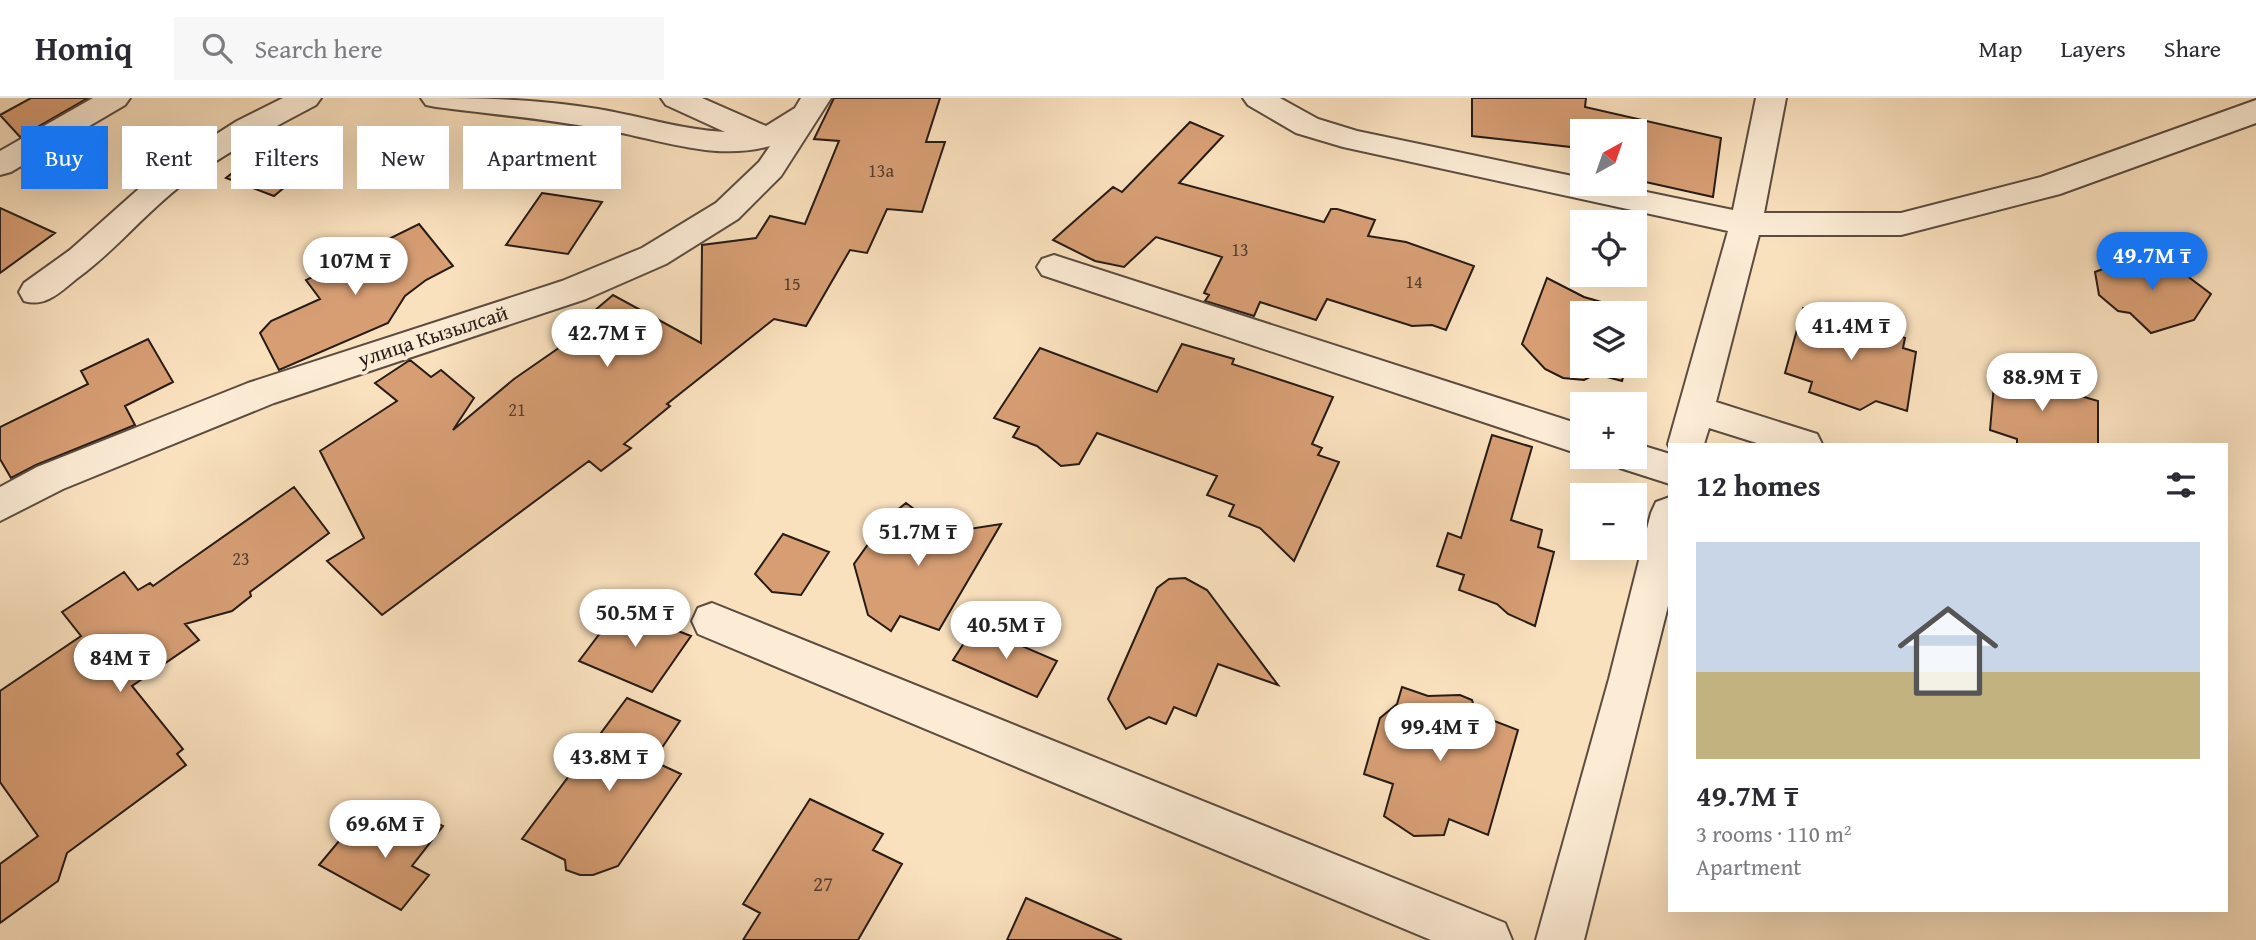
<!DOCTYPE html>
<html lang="en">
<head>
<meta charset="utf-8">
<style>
  :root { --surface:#fff; --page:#f7f7f7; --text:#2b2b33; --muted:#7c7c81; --line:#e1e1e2; --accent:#1a73e8 }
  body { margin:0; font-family:"Gentium Book Plus",serif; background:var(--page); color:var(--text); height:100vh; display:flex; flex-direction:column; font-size:26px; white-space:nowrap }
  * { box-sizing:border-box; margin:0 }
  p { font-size:23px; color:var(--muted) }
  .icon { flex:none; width:38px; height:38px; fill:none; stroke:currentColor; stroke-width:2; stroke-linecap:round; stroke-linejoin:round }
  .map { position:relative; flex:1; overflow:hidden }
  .details { position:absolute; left:1668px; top:345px; width:560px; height:469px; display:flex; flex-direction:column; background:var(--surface); border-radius:0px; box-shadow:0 7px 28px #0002 }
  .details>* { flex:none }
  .banner { position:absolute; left:21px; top:28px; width:665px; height:63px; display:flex; gap:14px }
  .needle { width:46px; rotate:40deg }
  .tools { position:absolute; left:1570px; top:21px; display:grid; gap:14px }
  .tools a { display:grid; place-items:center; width:77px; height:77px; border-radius:0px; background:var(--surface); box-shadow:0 7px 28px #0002; font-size:35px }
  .price { position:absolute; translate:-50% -60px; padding:0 16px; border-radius:24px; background:#fff; color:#222; font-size:23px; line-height:46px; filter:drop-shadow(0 2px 4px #0008) }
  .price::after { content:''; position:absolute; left:50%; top:42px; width:21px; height:16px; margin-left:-10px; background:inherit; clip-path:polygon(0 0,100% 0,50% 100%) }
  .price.selected { background:var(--accent); color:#fff }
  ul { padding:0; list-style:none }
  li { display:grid; align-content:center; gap:14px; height:371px; padding:0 28px }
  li+li { border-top:2px solid var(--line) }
  li span { display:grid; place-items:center; height:217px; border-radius:0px; color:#555 }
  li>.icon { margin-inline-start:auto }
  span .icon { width:126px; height:126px; fill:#fffc; stroke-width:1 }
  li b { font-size:30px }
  h2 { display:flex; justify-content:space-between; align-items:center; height:84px; padding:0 28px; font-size:30px }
  .chip { padding:0 24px; border-radius:0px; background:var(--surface); box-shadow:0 7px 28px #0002; font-size:24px; line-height:63px }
  .chip.selected { background:var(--accent); color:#fff }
  header { display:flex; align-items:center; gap:42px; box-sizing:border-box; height:98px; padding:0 35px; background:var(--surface); border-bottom:2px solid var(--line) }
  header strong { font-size:33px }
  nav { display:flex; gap:38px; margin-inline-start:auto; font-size:24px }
  .search { width:490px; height:63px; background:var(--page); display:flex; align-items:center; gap:18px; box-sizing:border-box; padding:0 24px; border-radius:0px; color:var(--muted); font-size:26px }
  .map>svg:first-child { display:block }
</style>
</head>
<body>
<header>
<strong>Homiq</strong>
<div class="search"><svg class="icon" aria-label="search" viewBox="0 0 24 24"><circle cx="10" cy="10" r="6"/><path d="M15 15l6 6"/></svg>Search here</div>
<nav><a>Map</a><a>Layers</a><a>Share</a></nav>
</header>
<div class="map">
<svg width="2256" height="842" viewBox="0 0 2256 842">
  <rect width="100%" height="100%" fill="#fae1be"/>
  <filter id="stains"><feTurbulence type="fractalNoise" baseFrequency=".00286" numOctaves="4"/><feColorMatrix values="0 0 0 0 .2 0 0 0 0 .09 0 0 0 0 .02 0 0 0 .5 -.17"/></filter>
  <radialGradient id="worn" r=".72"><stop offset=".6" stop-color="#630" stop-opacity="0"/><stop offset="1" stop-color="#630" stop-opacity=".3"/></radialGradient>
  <!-- building -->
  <path fill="#d79e74" stroke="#271b16" stroke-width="2" d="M 31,0 L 88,0 L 20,39 L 0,17 Z
    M 834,0 L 940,0 L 926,44 L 945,44 L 922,114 L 887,111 L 867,155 L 850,152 L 806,228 L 774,221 L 667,306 L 670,308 L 624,346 L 631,350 L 601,373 L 589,363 L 382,517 L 327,463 L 364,440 L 320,353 L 397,303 L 375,285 L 410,262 L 431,279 L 441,272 L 474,300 L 453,332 L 514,281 L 589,229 L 580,225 L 613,197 L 701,245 L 702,147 L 756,140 L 770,118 L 805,126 L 839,43 L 814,41 Z
    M 1472,0 L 1586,0 L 1585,9 L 1721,40 L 1713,99 L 1641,83 L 1643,75 L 1634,73 L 1634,33 L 1582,33 L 1582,59 L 1578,58 L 1579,50 L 1472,38 Z
    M 1190,24 L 1223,38 L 1179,85 L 1324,124 L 1331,111 L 1337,111 L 1375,122 L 1368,138 L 1406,144 L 1474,168 L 1446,232 L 1432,227 L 1412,228 L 1327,201 L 1316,222 L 1260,204 L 1254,218 L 1205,203 L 1209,197 L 1204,195 L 1222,159 L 1156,139 L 1124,169 L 1095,163 L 1053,142 L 1113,89 L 1122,94 Z
    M 272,43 L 324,62 L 290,90 L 286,88 L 274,98 L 226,80 Z
    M 542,95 L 602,104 L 568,156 L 506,147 Z
    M 0,110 L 55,135 L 0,175 Z
    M 419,126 L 453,168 L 426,182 L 405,198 L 388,225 L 279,272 L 260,235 L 271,223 L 320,201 L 306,182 Z
    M 2153,152 L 2211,196 L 2194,222 L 2151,235 L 2130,215 L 2118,213 L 2099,197 L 2095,174 Z
    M 1547,180 L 1584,199 L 1639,215 L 1634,233 L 1634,215 L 1582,215 L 1582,268 L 1626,268 L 1622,283 L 1596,276 L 1584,282 L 1563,280 L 1545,271 L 1522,246 Z
    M 1803,210 L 1905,240 L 1903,250 L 1916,254 L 1907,313 L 1876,303 L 1860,312 L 1809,294 L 1812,284 L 1785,275 Z
    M 148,241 L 173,284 L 125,308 L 135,327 L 36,367 L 11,380 L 0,361 L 0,329 L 88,286 L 81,273 Z
    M 1182,246 L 1234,261 L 1232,266 L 1333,299 L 1312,346 L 1322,350 L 1318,357 L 1339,364 L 1294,463 L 1260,430 L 1229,418 L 1234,407 L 1207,397 L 1217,378 L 1097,335 L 1079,366 L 1061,368 L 1037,348 L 1013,339 L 1019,329 L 994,320 L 1040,250 L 1157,294 Z
    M 1995,275 L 2015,275 L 2032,284 L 2098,303 L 2098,346 L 2017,346 L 2017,341 L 1990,332 Z
    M 1492,337 L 1532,349 L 1511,422 L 1542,432 L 1538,449 L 1554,454 L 1535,528 L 1508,516 L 1497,506 L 1459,492 L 1464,477 L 1437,468 L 1448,435 L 1461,440 Z
    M 294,389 L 329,435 L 250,494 L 251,498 L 232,513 L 185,526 L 199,542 L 132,588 L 183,651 L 177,656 L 186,667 L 67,755 L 58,783 L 0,825 L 0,766 L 38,738 L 0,684 L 0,593 L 81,538 L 62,514 L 124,474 L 138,492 L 150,485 L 153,488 Z
    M 906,405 L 922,417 L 927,424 L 950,434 L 1001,426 L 939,532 L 900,518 L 891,533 L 868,517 L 854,466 L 886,421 Z
    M 783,436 L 829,454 L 801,497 L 772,494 L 755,476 Z
    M 1185,480 L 1207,492 L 1278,587 L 1218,566 L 1196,618 L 1174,609 L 1166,626 L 1149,619 L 1126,631 L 1108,601 L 1157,490 L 1169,481 Z
    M 619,510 L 691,538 L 652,594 L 579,563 Z
    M 975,528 L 1057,563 L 1037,599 L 953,562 Z
    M 1402,589 L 1428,598 L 1460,597 L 1472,602 L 1476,616 L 1518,632 L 1488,737 L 1449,721 L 1444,737 L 1414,738 L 1384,718 L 1393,686 L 1364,676 L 1380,620 L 1397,606 Z
    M 627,600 L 680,623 L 653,663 L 681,676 L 618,768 L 593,777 L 580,777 L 566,772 L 565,762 L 522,741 Z
    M 810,701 L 883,736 L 873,752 L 902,766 L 858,842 L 743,842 L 760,815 L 743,806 Z
    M 411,712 L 443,728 L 412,768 L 429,777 L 401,812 L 319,767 L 349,731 L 381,748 Z
    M 1026,800 L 1122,842 L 1007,842 Z"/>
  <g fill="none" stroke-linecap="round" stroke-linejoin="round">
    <defs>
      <path id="minor" d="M 93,0 L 130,0 L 125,7 L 11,74 L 0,77 L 0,53 Z
        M 283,0 L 321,0 L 316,7 C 271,31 224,55 183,86 C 146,114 117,151 79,179 C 62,192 47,210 24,203 L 19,194 L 24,185 L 70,152 L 160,72 L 237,23 Z
        M 421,0 C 483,0 536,1 598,11 C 640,18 682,32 725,34 L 666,7 L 661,0 L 702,0 L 766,28 L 795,10 L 801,0 L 831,0 L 781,78 L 738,121 L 666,166 L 586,201 L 274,305 L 63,391 L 0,423 L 0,389 L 37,369 L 248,285 L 562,183 L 642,150 L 716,105 L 759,64 L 770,48 C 714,64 656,40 601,31 C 546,21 491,16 436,9 L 426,7 Z
        M 1243,0 L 1280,0 L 1318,21 L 1357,33 L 1582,80 L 1582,86 L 1608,86 L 1733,112 L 1756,0 L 1786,0 L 1764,115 L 1901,115 L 2041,79 L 2256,2 L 2256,25 L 2060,96 L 1901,137 L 1759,137 L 1716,304 L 1817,336 L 1822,346 L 1760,346 L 1709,330 L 1704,346 L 1670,346 L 1670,350 L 1668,346 L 1728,133 L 1343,49 L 1296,35 L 1248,7 Z
        M 1054,157 L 1582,327 L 1582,357 L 1042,177 L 1037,169 L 1042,161 Z
        M 1634,345 L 1670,356 L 1670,386 L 1620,370 L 1615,359 L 1634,359 Z
        M 1670,399 L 1670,500 L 1584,842 L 1536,842 L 1609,581 L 1651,415 L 1656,404 Z
        M 712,505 L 1505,825 L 1512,842 L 1431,842 L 698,536 L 692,523 L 698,510 Z"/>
    </defs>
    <!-- minor casing -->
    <use href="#minor" stroke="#5c4c40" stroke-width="4"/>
    <!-- minor -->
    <use href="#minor" fill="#fcecd5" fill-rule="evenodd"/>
  </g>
  <g text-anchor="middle" stroke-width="7" stroke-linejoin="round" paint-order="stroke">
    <!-- number labels -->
    <g font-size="18" fill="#533c2e">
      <text x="881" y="79">13а</text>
      <text x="1240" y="158">13</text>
      <text x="1414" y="190">14</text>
      <text x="792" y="192">15</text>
      <text x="517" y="318">21</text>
      <text x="241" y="467">23</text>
    </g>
    <!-- street labels -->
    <g font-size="21" fill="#271b16" stroke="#fcecd5">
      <text transform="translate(433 238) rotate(-18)" y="7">улица Кызылсай</text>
    </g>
    <!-- near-number labels -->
    <g font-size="21" fill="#533c2e">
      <text x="823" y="793">27</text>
    </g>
  </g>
  <rect width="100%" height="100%" filter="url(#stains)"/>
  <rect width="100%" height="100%" fill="url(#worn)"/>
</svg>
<div class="tools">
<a><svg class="needle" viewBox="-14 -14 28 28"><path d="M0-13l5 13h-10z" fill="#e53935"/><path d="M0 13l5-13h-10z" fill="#7c7c81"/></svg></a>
<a><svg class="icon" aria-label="locate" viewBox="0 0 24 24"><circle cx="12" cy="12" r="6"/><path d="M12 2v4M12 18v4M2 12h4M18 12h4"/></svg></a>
<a><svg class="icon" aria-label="layers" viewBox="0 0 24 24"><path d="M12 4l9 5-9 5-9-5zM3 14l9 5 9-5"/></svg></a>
<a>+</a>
<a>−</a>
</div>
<b class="price selected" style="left:2152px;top:194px">49.7M ₸</b>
<b class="price" style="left:355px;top:199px">107M ₸</b>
<b class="price" style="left:1851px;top:264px">41.4M ₸</b>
<b class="price" style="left:607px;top:271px">42.7M ₸</b>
<b class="price" style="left:2042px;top:315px">88.9M ₸</b>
<b class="price" style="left:918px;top:470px">51.7M ₸</b>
<b class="price" style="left:635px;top:551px">50.5M ₸</b>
<b class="price" style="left:1006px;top:563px">40.5M ₸</b>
<b class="price" style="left:120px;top:596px">84M ₸</b>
<b class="price" style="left:1440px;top:665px">99.4M ₸</b>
<b class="price" style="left:609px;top:695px">43.8M ₸</b>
<b class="price" style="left:385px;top:762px">69.6M ₸</b>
<div class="banner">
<a class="chip selected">Buy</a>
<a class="chip">Rent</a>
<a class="chip">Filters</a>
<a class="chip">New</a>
<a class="chip">Apartment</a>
</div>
<section class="details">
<h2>12 homes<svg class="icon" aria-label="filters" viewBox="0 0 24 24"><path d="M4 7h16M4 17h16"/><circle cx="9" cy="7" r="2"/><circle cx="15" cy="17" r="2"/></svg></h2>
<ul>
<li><span style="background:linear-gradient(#c9d6e8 60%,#c2b280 0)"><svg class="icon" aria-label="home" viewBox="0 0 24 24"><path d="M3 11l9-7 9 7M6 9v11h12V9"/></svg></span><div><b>49.7M ₸</b><p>3 rooms · 110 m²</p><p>Apartment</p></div></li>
</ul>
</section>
</div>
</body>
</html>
